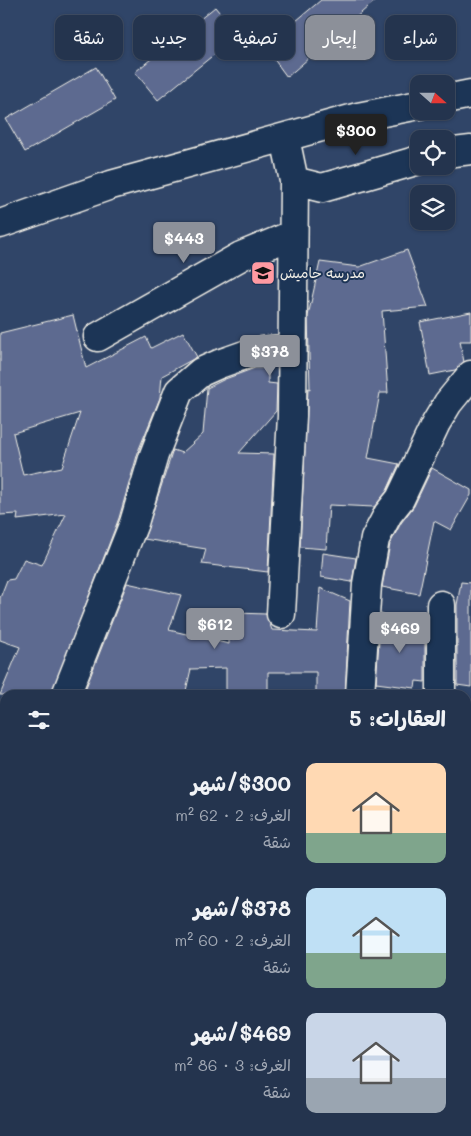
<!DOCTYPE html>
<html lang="ar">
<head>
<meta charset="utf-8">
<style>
  :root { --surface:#24344e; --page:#303f58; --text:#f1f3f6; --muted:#a3aab6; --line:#414f66; --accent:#8c9099 }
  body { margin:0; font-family:Mali,"Playpen Sans Arabic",sans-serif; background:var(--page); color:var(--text); direction:rtl; height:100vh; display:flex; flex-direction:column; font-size:19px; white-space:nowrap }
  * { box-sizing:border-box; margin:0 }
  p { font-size:16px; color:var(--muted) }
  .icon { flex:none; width:28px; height:28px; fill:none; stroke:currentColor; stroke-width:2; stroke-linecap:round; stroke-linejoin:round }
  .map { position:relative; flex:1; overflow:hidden; direction:ltr }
  .drawer { position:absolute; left:0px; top:690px; width:471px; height:446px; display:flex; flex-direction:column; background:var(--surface); border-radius:15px 15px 0 0; box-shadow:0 1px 4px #0004,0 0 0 1px var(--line); direction:rtl }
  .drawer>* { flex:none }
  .guide { position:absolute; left:15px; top:15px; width:441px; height:45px; direction:rtl; display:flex; gap:10px }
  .needle { width:32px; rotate:111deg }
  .controls { position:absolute; left:410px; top:75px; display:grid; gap:10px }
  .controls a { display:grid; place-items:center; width:45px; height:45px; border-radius:10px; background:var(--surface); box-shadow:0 1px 4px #0004,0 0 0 1px var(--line); font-size:25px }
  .price { position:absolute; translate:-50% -42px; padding:0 11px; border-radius:5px; background:var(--accent); color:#fff; font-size:16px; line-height:32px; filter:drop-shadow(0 1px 2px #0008) }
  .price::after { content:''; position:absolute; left:50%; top:30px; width:15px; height:11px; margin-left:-8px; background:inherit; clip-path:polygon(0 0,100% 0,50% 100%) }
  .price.active { background:#222; color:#fff }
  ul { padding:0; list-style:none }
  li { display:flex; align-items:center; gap:15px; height:125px; padding:0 25px }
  li span { display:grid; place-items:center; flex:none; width:140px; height:100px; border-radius:10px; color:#555 }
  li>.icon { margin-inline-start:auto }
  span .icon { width:60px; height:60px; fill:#fffc; stroke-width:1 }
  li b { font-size:21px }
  h2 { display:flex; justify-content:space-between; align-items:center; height:60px; padding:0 25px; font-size:21px }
  .tag { padding:0 18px; border-radius:10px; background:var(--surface); box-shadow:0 1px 4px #0004,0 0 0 1px var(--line); font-size:18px; line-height:45px }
  .tag.active { background:var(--accent); color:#fff }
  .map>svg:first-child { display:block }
</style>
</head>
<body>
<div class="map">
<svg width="471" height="1136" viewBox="0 0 471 1136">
  <rect width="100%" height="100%" fill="#304568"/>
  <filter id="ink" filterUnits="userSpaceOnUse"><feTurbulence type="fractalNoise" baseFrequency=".02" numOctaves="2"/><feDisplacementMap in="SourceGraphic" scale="10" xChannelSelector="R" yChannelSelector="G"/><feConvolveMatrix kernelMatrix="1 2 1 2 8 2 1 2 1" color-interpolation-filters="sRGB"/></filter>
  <g filter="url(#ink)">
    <!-- building -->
    <path fill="#5d6b90" stroke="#f4f1e8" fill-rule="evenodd" d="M 321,0 L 376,0 L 287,77 L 265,47 Z
      M 215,7 L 238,35 L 158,100 L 135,72 Z
      M 96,67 L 115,100 L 25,152 L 6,119 Z
      M 407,250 L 428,307 L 382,311 L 388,393 L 380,393 L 368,458 L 399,464 L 387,491 L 374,507 L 329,505 L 326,549 L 300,547 L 308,388 L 310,389 L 308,316 L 320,262 L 359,267 Z
      M 471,312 L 471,341 L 460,341 L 464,362 L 455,370 L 430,375 L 420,322 Z
      M 73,315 L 86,368 L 146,337 L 151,348 L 183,332 L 197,357 L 162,376 L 160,398 L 139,449 L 119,518 L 51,695 L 0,695 L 20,647 L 0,640 L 0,598 L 7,580 L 14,579 L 24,559 L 42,565 L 66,514 L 17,520 L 18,514 L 0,515 L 0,333 ZM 80,413 L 62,467 L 23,475 L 13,433 Z
      M 255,368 L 268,368 L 268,383 L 277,384 L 276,411 L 239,453 L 274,454 L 268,572 L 202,564 L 206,549 L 144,539 L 173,450 L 182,453 L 203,434 L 207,388 L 225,379 Z
      M 432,468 L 471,490 L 471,495 L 451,530 L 434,521 L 419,594 L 382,587 L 390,544 L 401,523 L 414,506 Z
      M 323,553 L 356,558 L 352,582 L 321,577 Z
      M 461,582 L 471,583 L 471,687 L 457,685 L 457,605 Z
      M 127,583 L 181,595 L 169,630 L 229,644 L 229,639 L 234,640 L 236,613 L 266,614 L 272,630 L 317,632 L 320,588 L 350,601 L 345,695 L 316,695 L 316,672 L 268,672 L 268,695 L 226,695 L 226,668 L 191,669 L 185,695 L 83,695 Z
      M 381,614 L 425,633 L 425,682 L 416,681 L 415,688 L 376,683 Z"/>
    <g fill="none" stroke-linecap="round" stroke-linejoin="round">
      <defs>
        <path id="minor" d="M 446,153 L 471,150
          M 294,181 L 322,188 L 419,160
          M 98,337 L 241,256 L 292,235
          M 281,614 L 292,416 L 294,181 L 285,138
          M 66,695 L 134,523 L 154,455 L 179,391 L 201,372 L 219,364 L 253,352 L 291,348
          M 360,695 L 367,584 L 375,539 L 388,514 L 400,499 L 436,423 L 448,403 L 471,375
          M 441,695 L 441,605
          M 466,837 L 471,832
          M 0,950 L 5,950
          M 466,1113 L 471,1120
          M 102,1131 L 104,1136
          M 193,1131 L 198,1136"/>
        <path id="major" d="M 446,99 L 471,94
          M 0,224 L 111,185 L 358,117 L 419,105"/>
      </defs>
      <!-- minor casing -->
      <use href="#minor" stroke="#f4f1e8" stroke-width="31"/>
      <!-- major casing -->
      <use href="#major" stroke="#f4f1e8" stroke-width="31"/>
      <!-- minor -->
      <use href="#minor" stroke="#1d3557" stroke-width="28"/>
      <!-- major -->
      <use href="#major" stroke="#1d3557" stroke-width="28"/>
    </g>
  </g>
  <!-- icons -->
  <defs>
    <symbol id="school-square" viewBox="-11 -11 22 22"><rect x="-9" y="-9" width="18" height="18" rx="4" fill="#ff9aa2" stroke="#1d3557"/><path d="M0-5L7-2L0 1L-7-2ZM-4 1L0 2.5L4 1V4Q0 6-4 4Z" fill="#111"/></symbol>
  </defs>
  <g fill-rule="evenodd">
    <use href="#school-square" x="249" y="259" width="28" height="28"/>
  </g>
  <g text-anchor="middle" stroke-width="4" stroke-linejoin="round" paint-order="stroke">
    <!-- poi labels -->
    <g font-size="14" fill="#f4f1e8" stroke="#1d3557" text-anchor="start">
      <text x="280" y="278">مدرسه حاميش</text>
    </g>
  </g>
</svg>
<div class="controls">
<a><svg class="needle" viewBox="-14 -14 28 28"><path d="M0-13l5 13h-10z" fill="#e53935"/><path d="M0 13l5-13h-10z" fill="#a3aab6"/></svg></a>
<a><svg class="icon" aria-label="locate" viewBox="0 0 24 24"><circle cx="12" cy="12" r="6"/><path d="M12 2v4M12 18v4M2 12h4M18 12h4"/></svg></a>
<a><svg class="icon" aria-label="layers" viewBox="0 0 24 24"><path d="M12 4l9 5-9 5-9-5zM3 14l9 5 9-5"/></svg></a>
</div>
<b class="price active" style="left:356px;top:156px">$300</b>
<b class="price" style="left:184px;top:264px">$443</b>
<b class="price" style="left:270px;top:377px">$378</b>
<b class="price" style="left:215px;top:650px">$612</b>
<b class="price" style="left:400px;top:654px">$469</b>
<div class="guide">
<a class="tag">شراء</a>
<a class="tag active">إيجار</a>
<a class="tag">تصفية</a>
<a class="tag">جديد</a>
<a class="tag">شقة</a>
</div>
<section class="drawer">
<h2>العقارات: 5<svg class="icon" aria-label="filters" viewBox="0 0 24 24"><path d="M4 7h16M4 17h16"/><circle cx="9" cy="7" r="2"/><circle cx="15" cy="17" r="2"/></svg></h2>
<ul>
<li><span style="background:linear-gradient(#ffd9b3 70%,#7fa58c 0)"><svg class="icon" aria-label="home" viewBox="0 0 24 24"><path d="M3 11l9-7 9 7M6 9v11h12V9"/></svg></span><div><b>$300/شهر</b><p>الغرف: 2 · 62 m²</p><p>شقة</p></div></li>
<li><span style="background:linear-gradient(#bfe0f5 65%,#7fa58c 0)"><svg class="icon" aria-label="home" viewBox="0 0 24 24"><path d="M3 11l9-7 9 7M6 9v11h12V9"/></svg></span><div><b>$378/شهر</b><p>الغرف: 2 · 60 m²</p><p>شقة</p></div></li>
<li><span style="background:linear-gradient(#c9d6e8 65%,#9aa5b1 0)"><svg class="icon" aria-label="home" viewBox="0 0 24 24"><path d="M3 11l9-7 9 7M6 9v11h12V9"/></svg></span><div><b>$469/شهر</b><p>الغرف: 3 · 86 m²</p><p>شقة</p></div></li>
</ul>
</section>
</div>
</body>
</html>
